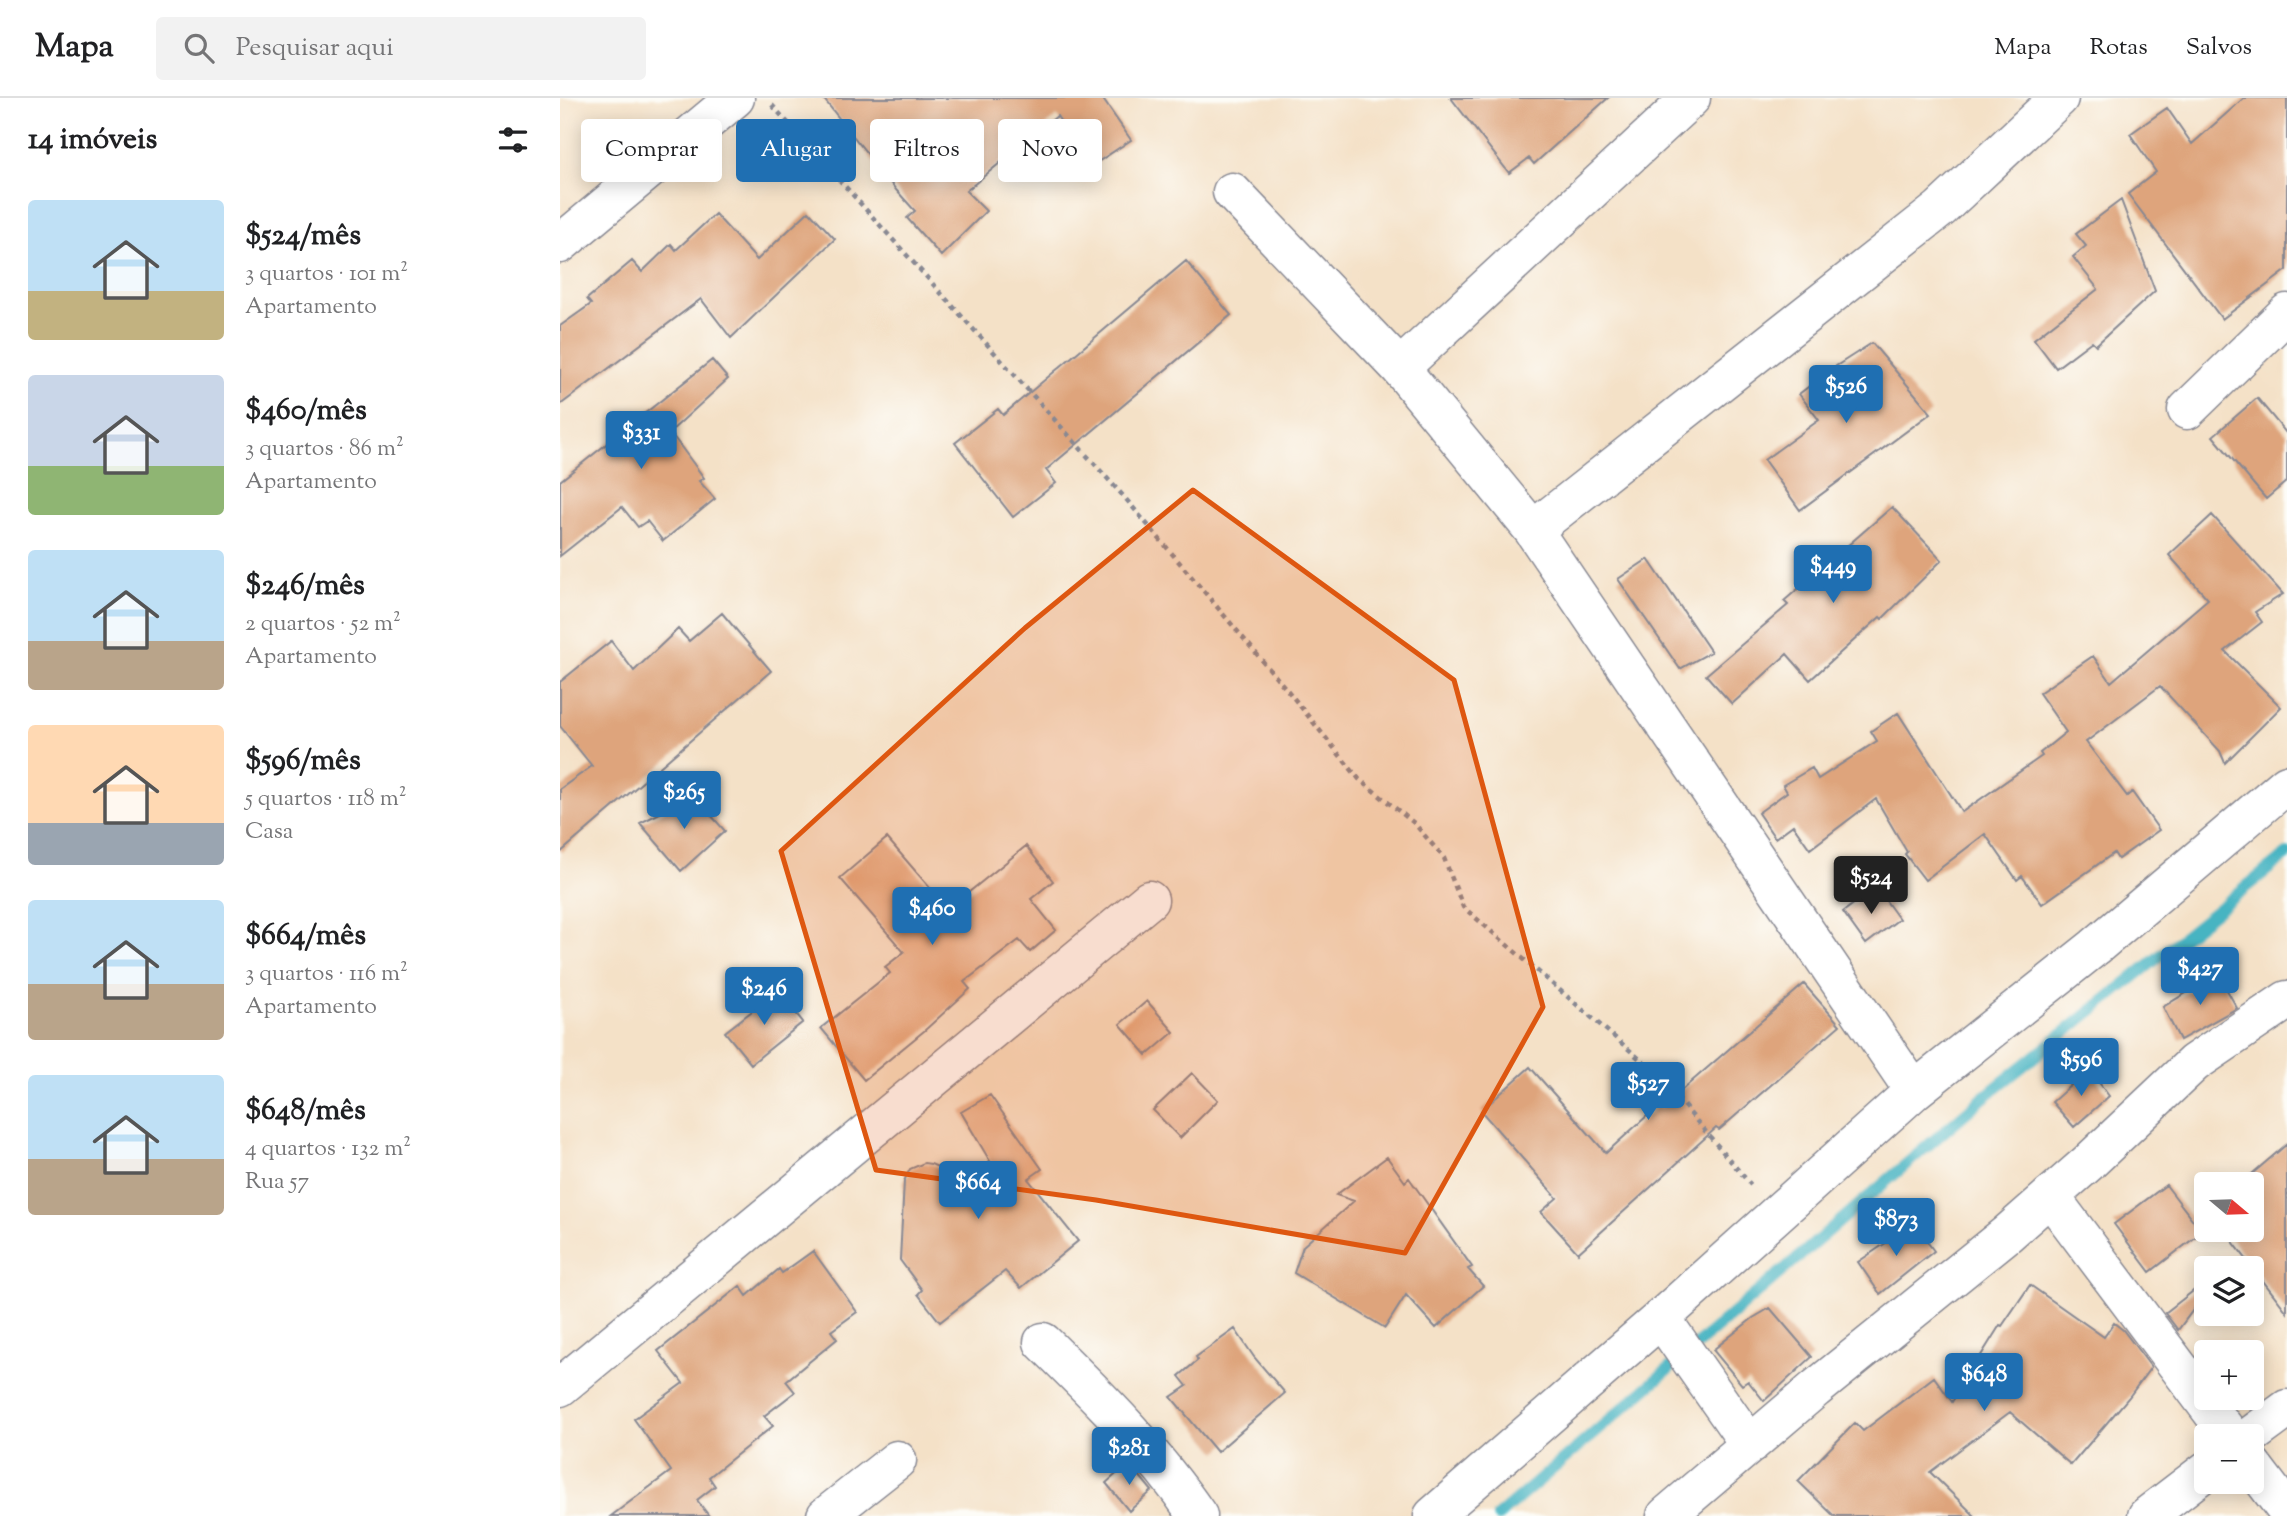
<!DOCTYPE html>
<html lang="pt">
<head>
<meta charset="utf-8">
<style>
  :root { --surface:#fff; --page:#f2f2f2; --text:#202124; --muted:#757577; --line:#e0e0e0; --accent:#1f6fb2 }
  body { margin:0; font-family:"Sorts Mill Goudy",serif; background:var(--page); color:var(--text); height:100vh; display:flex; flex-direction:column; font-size:26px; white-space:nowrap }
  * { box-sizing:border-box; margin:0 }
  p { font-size:23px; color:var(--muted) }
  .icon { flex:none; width:38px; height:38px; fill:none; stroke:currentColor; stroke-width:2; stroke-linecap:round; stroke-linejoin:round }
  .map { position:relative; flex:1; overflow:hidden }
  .side { display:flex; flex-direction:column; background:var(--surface); width:560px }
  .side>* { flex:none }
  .banner { position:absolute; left:21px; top:21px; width:665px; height:63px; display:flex; gap:14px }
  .needle { width:46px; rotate:109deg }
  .buttons { position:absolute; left:1634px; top:1074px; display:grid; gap:14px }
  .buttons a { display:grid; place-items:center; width:70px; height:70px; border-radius:7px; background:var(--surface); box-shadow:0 4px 18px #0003; font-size:35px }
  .price { position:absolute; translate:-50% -60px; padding:0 16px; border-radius:7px; background:var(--accent); color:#fff; font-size:23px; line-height:46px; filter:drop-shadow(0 2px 4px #0008) }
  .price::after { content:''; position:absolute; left:50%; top:42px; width:21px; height:16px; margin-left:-10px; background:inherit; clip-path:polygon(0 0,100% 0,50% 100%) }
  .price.active { background:#222; color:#fff }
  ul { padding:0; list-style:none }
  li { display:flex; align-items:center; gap:21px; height:175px; padding:0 28px }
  li span { display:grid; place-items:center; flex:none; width:196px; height:140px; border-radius:7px; color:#555 }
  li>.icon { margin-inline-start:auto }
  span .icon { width:84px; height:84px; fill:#fffc; stroke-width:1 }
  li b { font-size:30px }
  h2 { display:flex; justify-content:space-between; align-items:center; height:84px; padding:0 28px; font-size:30px }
  .tag { padding:0 24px; border-radius:7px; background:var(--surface); box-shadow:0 4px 18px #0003; font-size:24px; line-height:63px }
  .tag.active { background:var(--accent); color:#fff }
  header { display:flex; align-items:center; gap:42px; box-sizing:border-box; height:98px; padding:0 35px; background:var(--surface); border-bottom:2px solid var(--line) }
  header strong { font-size:33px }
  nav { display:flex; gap:38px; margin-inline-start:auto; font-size:24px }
  .search { width:490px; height:63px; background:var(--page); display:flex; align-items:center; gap:18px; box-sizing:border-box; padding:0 24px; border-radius:7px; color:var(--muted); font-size:26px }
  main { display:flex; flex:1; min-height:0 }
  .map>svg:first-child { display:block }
</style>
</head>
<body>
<header>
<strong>Mapa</strong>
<div class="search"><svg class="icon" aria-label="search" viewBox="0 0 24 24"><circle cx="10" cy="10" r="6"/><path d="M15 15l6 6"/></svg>Pesquisar aqui</div>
<nav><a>Mapa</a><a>Rotas</a><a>Salvos</a></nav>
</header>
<main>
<section class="side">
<h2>14 imóveis<svg class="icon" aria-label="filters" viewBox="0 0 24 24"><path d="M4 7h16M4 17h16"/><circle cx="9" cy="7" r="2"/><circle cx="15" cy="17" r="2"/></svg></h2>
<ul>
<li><span style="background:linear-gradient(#bfe0f5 65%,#c2b280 0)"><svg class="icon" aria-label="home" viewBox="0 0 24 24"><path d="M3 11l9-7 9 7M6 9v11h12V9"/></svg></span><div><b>$524/mês</b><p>3 quartos · 101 m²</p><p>Apartamento</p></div></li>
<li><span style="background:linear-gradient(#c9d6e8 65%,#8fb573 0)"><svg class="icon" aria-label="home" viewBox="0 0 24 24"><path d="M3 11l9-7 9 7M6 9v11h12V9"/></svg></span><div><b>$460/mês</b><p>3 quartos · 86 m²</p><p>Apartamento</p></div></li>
<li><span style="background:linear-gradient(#bfe0f5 65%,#b9a48a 0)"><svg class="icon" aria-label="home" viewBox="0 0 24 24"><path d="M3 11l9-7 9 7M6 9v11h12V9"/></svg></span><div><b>$246/mês</b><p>2 quartos · 52 m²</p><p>Apartamento</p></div></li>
<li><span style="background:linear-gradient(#ffd9b3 70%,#9aa5b1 0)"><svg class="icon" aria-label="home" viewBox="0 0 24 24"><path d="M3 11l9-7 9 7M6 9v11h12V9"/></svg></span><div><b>$596/mês</b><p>5 quartos · 118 m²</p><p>Casa</p></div></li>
<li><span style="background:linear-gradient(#bfe0f5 60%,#b9a48a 0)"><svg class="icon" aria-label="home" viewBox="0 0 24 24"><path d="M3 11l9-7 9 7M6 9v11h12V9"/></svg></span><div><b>$664/mês</b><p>3 quartos · 116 m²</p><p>Apartamento</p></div></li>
<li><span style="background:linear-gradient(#bfe0f5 60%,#b9a48a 0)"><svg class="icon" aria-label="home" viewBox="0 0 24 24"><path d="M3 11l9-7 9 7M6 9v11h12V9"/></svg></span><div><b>$648/mês</b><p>4 quartos · 132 m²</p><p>Rua 57</p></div></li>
</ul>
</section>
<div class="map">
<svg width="1727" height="1418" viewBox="0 0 1727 1418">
  <rect width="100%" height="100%" fill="#fdfcf7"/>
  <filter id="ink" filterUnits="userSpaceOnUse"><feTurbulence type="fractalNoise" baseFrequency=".0143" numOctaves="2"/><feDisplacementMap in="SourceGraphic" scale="14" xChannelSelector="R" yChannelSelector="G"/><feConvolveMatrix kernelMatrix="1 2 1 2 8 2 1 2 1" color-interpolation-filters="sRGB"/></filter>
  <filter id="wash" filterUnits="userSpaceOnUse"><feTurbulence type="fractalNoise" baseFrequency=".00686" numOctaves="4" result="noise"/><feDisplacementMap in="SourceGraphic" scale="28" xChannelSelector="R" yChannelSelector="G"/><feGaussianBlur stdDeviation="1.57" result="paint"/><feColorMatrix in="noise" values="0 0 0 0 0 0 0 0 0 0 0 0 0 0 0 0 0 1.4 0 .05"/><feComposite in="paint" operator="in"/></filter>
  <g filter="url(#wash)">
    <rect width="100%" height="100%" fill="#f4e1c7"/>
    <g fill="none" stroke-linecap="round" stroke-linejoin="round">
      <!-- stream -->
      <path stroke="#47b4c2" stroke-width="12" d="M 938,1418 L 1423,1000 L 1727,756"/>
    </g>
    <g id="blocks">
      <!-- building -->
      <path fill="#dea47c" d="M 263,0 L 542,0 L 571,42 L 530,69 L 497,18 L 406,93 L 426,113 L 381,158 L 347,120 L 355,113 L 337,93 Z
        M 891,0 L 1048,0 L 974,66 L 969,60 L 949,75 Z
        M 1684,0 L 1727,0 L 1727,172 L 1662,221 L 1568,96 L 1596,74 L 1570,36 L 1607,10 L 1632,46 Z
        M 1561,102 L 1595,193 L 1536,247 L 1532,243 L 1496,270 L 1474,241 L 1538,191 L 1513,159 L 1526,148 L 1516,136 Z
        M 249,113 L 275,141 L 171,240 L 141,201 L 0,307 L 0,228 L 31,206 L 27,201 L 72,163 L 82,174 L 111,146 L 116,152 L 155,116 L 197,162 Z
        M 626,163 L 671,217 L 486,372 L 496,385 L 453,419 L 395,345 L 438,311 L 443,317 Z
        M 1312,245 L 1371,315 L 1240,412 L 1204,362 L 1259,322 L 1239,296 L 1273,270 Z
        M 152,262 L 168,281 L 110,334 L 144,380 L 139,383 L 155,401 L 103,443 L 87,423 L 78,429 L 62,409 L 0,458 L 0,383 Z
        M 1697,300 L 1727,336 L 1727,383 L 1706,401 L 1653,338 Z
        M 1332,409 L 1382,462 L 1322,521 L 1320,519 L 1250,582 L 1227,556 L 1172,606 L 1146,577 L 1228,507 L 1224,503 Z
        M 1652,417 L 1723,496 L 1695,514 L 1702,524 L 1665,553 L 1721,609 L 1665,665 L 1660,653 L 1600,588 L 1526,644 L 1567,698 L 1572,694 L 1599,732 L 1558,761 L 1554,755 L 1482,806 L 1462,778 L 1457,782 L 1425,736 L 1365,782 L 1345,756 L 1347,754 L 1316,701 L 1250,751 L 1233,727 L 1215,740 L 1198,715 L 1227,694 L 1223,687 L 1252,670 L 1258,681 L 1317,643 L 1311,633 L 1338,615 L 1402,714 L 1482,658 L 1480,655 L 1506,634 L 1479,595 L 1533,558 L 1551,584 L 1648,501 L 1609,457 Z
        M 1088,461 L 1151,554 L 1120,571 L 1058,481 Z
        M 162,515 L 211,573 L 0,755 L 0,691 L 32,668 L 0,628 L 0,584 L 51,543 L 74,573 L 118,531 L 129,543 Z
        M 134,698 L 165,733 L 121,773 L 80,725 Z
        M 327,740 L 388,811 L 466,748 L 493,783 L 471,801 L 496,832 L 470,854 L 459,842 L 404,884 L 410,891 L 364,933 L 304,982 L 261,930 L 330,875 L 325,869 L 344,854 L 280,780 Z
        M 1316,789 L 1339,821 L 1306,846 L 1283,814 Z
        M 1658,876 L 1677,910 L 1620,942 L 1603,909 Z
        M 1244,886 L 1280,927 L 1159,1032 L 1156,1030 L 1018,1155 L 981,1114 L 997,1100 L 921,1013 L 970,969 L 1046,1055 L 1099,1007 L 1101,1010 Z
        M 218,893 L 243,924 L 191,966 L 165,934 Z
        M 587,903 L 614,934 L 587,957 L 560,926 Z
        M 1529,971 L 1549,998 L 1514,1029 L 1492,1004 Z
        M 632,975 L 658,1002 L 620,1040 L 593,1012 Z
        M 430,997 L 482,1071 L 468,1081 L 518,1143 L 461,1190 L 445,1173 L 380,1224 L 358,1196 L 362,1192 L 340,1162 L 344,1083 L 350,1071 L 364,1065 L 371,1066 L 453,1102 L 401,1014 Z
        M 1727,1046 L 1727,1214 L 1664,1132 L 1692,1132 L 1692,1087 L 1679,1087 Z
        M 827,1059 L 845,1084 L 849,1080 L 912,1169 L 908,1171 L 923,1188 L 876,1230 L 846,1197 L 825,1230 L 734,1175 L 743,1148 L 794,1103 L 776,1097 Z
        M 1606,1087 L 1642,1134 L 1590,1174 L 1554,1126 Z
        M 1354,1126 L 1374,1153 L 1320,1196 L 1298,1164 Z
        M 253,1153 L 297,1214 L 271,1233 L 277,1241 L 226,1283 L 235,1294 L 204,1318 L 213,1328 L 149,1379 L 155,1388 L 137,1402 L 149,1418 L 51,1418 L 111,1373 L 74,1321 L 123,1285 L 98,1253 L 180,1188 L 187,1198 L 219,1171 L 222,1175 Z
        M 1470,1187 L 1544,1239 L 1554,1225 L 1563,1232 L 1591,1269 L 1569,1299 L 1511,1367 L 1450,1314 L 1370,1374 L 1415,1418 L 1274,1418 L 1238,1383 L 1295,1325 L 1303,1333 L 1374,1279 L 1392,1304 L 1440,1227 L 1442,1228 Z
        M 1637,1190 L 1644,1197 L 1618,1232 L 1605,1215 Z
        M 1210,1210 L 1252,1259 L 1204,1303 L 1188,1283 L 1182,1287 L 1153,1252 L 1193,1220 Z
        M 675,1231 L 694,1259 L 725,1295 L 657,1354 L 611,1299 L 627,1288 L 619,1278 L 638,1262 L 636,1259 Z
        M 569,1365 L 592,1393 L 569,1413 L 546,1385 Z"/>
    </g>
  </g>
  <g filter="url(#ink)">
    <use href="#blocks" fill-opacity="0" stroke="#888892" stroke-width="2"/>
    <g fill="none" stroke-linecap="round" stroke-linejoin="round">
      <defs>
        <path id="minor" d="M 672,94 L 840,270 L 973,432 L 1354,993
          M 0,146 L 175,0
          M 840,270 L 1131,0
          M 1627,312 L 1727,215
          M 973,432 L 1380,111 L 1499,0
          M 1490,1098 L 1671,1339
          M 1101,1220 L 1190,1347
          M 483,1244 C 539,1299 594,1353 638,1418
          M 0,1289 L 589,802
          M 1689,1339 L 1727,1311
          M 1692,1367 L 1727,1413
          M 266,1418 L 337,1362
          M 873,1418 L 1101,1220 L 1354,993 L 1535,849 L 1727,686
          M 1106,1418 L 1255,1291 L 1447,1136 L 1528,1065 L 1634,965 L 1727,902
          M 1587,1418 L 1647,1372"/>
      </defs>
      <!-- minor casing -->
      <use href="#minor" stroke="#888892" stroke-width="41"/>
      <!-- path -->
      <path stroke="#888892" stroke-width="4.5" stroke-dasharray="5 5" stroke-linecap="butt" d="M 212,7 L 565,400 L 728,593 L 799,681 L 854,725 L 884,760 L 903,809 L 1095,974 L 1191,1087"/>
      <!-- minor -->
      <use href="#minor" stroke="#fff" stroke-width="38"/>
    </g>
  </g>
  <!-- marked area -->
  <path fill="#de5710" fill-opacity="0.2" stroke="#de5710" stroke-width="5" stroke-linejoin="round" d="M 633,392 L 894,582 L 983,909 L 845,1155 L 536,1102 L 316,1072 L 221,753 L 465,530 Z"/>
</svg>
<div class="buttons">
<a><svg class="needle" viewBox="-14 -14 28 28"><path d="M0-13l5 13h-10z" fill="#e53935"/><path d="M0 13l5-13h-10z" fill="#757577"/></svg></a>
<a><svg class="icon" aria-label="layers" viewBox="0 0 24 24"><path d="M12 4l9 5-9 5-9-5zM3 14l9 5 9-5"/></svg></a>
<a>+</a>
<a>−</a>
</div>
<b class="price" style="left:1286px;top:327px">$526</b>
<b class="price" style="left:81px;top:373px">$331</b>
<b class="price" style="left:1273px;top:507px">$449</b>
<b class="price" style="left:124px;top:733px">$265</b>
<b class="price active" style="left:1311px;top:818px">$524</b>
<b class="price" style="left:372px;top:849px">$460</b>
<b class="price" style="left:1640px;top:909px">$427</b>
<b class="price" style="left:204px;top:929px">$246</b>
<b class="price" style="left:1521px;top:1000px">$596</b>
<b class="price" style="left:1088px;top:1024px">$527</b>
<b class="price" style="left:418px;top:1123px">$664</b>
<b class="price" style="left:1336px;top:1160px">$873</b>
<b class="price" style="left:1424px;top:1315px">$648</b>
<b class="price" style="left:569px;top:1389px">$281</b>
<div class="banner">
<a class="tag">Comprar</a>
<a class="tag active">Alugar</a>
<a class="tag">Filtros</a>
<a class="tag">Novo</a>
</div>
</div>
</main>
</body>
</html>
